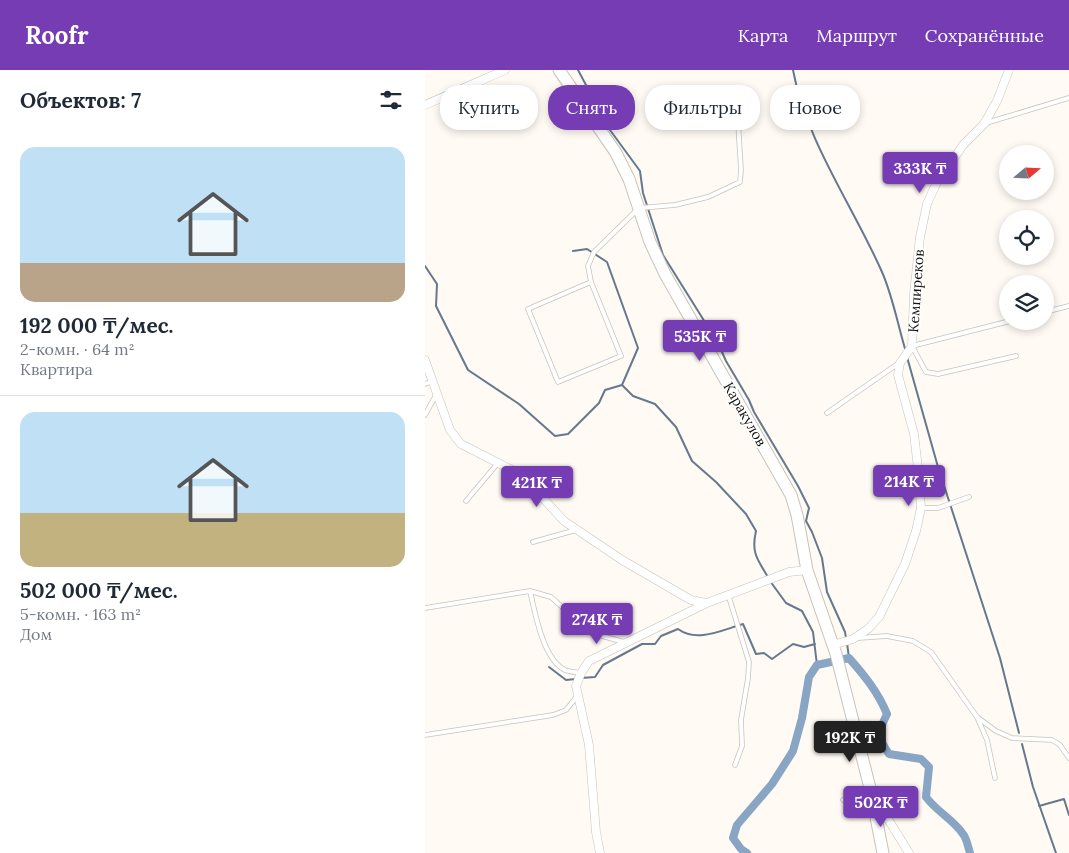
<!DOCTYPE html>
<html lang="ru">
<head>
<meta charset="utf-8">
<style>
  :root { --surface:#fff; --page:#f6f6f7; --text:#1f2937; --muted:#747a83; --line:#e0e1e3; --accent:#753cb3 }
  body { margin:0; font-family:Lora,serif; background:var(--page); color:var(--text); height:100vh; display:flex; flex-direction:column; font-size:19px; white-space:nowrap }
  * { box-sizing:border-box; margin:0 }
  p { font-size:16px; color:var(--muted) }
  .icon { flex:none; width:28px; height:28px; fill:none; stroke:currentColor; stroke-width:2; stroke-linecap:round; stroke-linejoin:round }
  .map { position:relative; flex:1; overflow:hidden }
  .sheet { display:flex; flex-direction:column; background:var(--surface); width:425px }
  .sheet>* { flex:none }
  .banner { position:absolute; left:15px; top:15px; width:475px; height:45px; display:flex; gap:10px }
  .needle { width:32px; rotate:71deg }
  .controls { position:absolute; left:574px; top:75px; display:grid; gap:10px }
  .controls a { display:grid; place-items:center; width:55px; height:55px; border-radius:50%; background:var(--surface); box-shadow:0 2px 8px #0003; font-size:25px }
  .price { position:absolute; translate:-50% -42px; padding:0 11px; border-radius:5px; background:var(--accent); color:#fff; font-size:16px; line-height:32px; filter:drop-shadow(0 1px 2px #0008) }
  .price::after { content:''; position:absolute; left:50%; top:30px; width:15px; height:11px; margin-left:-8px; background:inherit; clip-path:polygon(0 0,100% 0,50% 100%) }
  .price.current { background:#222; color:#fff }
  ul { padding:0; list-style:none }
  li { display:grid; align-content:center; gap:10px; height:265px; padding:0 20px }
  li+li { border-top:1px solid var(--line) }
  li span { display:grid; place-items:center; height:155px; border-radius:15px; color:#555 }
  li>.icon { margin-inline-start:auto }
  span .icon { width:90px; height:90px; fill:#fffc; stroke-width:1 }
  li b { font-size:21px }
  h2 { display:flex; justify-content:space-between; align-items:center; height:60px; padding:0 20px; font-size:21px }
  .pill { padding:0 18px; border-radius:20px; background:var(--surface); box-shadow:0 2px 8px #0003; font-size:18px; line-height:45px }
  .pill.current { background:var(--accent); color:#fff }
  header { display:flex; align-items:center; gap:30px; box-sizing:border-box; height:70px; padding:0 25px; background:var(--accent); color:#fff }
  header strong { font-size:24px }
  nav { display:flex; gap:28px; margin-inline-start:auto; font-size:18px }
  main { display:flex; flex:1; min-height:0 }
  .map>svg:first-child { display:block }
</style>
</head>
<body>
<header>
<strong>Roofr</strong>
<nav><a>Карта</a><a>Маршрут</a><a>Сохранённые</a></nav>
</header>
<main>
<section class="sheet">
<h2>Объектов: 7<svg class="icon" aria-label="filters" viewBox="0 0 24 24"><path d="M4 7h16M4 17h16"/><circle cx="9" cy="7" r="2"/><circle cx="15" cy="17" r="2"/></svg></h2>
<ul>
<li><span style="background:linear-gradient(#bfe0f5 75%,#b9a48a 0)"><svg class="icon" aria-label="home" viewBox="0 0 24 24"><path d="M3 11l9-7 9 7M6 9v11h12V9"/></svg></span><div><b>192 000 ₸/мес.</b><p>2-комн. · 64 m²</p><p>Квартира</p></div></li>
<li><span style="background:linear-gradient(#bfe0f5 65%,#c2b280 0)"><svg class="icon" aria-label="home" viewBox="0 0 24 24"><path d="M3 11l9-7 9 7M6 9v11h12V9"/></svg></span><div><b>502 000 ₸/мес.</b><p>5-комн. · 163 m²</p><p>Дом</p></div></li>
</ul>
</section>
<div class="map">
<svg width="644" height="783" viewBox="0 0 644 783">
  <rect width="100%" height="100%" fill="#fffaf3"/>
  <g fill="none" stroke-linecap="round" stroke-linejoin="round">
    <!-- stream -->
    <path stroke="#65798e" stroke-width="2" d="M 153,0 L 185,60 L 215,101 L 218,123 L 238,185 L 293,273 L 301,291 L 324,330 L 329,342 L 373,416 L 384,438 L 381,451 L 387,462 L 397,488 L 402,522 L 420,562 L 421,568
      M 368,0 C 381,71 428,136 457,202 C 468,227 473,256 481,282
      M 148,181 L 162,179 L 182,192 L 213,278 L 197,315 L 208,326 L 230,334 L 251,357 L 267,391 L 291,412 L 321,444 L 331,461 C 326,482 332,489 343,507
      M 0,196 L 12,214 L 11,236 L 43,300 L 94,334 L 130,366 L 143,364 L 174,333 L 180,320 L 197,315
      M 482,287 L 513,397 L 575,588 L 594,663
      M 345,511 L 361,533 L 377,541 L 388,562 L 392,595
      M 422,573 L 424,588
      M 124,597 L 141,610 L 151,609
      M 156,608 L 170,607 L 178,595 L 217,574 L 230,574 L 236,566 L 253,559 C 272,573 297,560 318,554 L 331,584 L 339,583 L 347,589 L 368,574 L 379,577 L 390,574
      M 597,674 L 608,717 L 631,783
      M 614,736 L 639,729 L 644,745"/>
    <!-- canal -->
    <path stroke="#88a5c4" stroke-width="8" d="M 322,783 L 316,779 L 308,768 L 312,755 L 347,714 L 368,681 L 377,648 L 384,607 L 392,595 L 424,588 C 439,605 453,622 462,644 C 453,662 452,667 464,684 L 496,689 L 504,697 L 501,727 C 512,742 528,749 538,764 C 542,769 543,777 545,783"/>
    <defs>
      <path id="lane" d="M 561,53 L 644,28
        M 166,212 L 103,239 L 133,312 L 196,286 L 166,212 L 163,196 L 169,182 L 214,138 L 250,135 L 283,127 L 315,112 L 316,100 L 312,36
        M 620,242 L 644,236
        M 585,251 L 487,276 L 501,302 L 513,304 L 591,286
        M 0,314 L 8,311
        M 402,343 L 474,293
        M 0,345 L 11,325
        M 41,431 L 73,393
        M 496,438 L 513,438 L 544,427
        M 108,472 L 151,460
        M 105,521 L 126,527 L 166,563 L 199,572
        M 303,524 L 324,592 L 323,608 L 316,650 L 317,676 L 310,695
        M 0,538 L 105,521 C 110,543 118,589 140,600 C 145,602 151,602 156,603
        M 433,568 L 462,566 L 488,571 L 506,582 L 552,647 L 562,670 L 570,708
        M 552,647 L 571,661 L 587,668 L 627,670 L 635,675 L 644,688
        M 0,665 L 128,645 L 141,640 L 153,625
        M 418,730 L 444,722"/>
      <path id="street" d="M 0,35 L 80,0
        M 0,290 L 25,360 L 36,374 L 91,402 L 105,414 L 139,451 L 197,490 L 266,530 L 281,533
        M 408,575 L 428,569 L 443,559 L 454,547 L 480,494 L 491,461 L 496,438 L 493,398 L 489,364 L 473,305 L 475,293 L 487,276 L 489,224 L 495,167 L 502,134 L 511,114 L 538,75 L 559,54 L 572,31 L 584,0
        M 450,728 L 484,783
        M 175,783 L 171,762 L 164,675 L 151,616 L 156,603 L 164,591 L 282,533 L 364,502 L 382,500"/>
      <path id="secondary" d="M 134,0 L 191,83 L 204,109 L 225,172 L 240,204 L 366,425 L 372,445 L 382,500 L 411,584 L 446,722 L 458,783"/>
    </defs>
    <!-- lane casing -->
    <use href="#lane" stroke="#c8c2ba" stroke-width="5.5"/>
    <!-- street casing -->
    <use href="#street" stroke="#c8c2ba" stroke-width="9"/>
    <!-- secondary casing -->
    <use href="#secondary" stroke="#c8c2ba" stroke-width="13"/>
    <!-- lane -->
    <use href="#lane" stroke="#fff" stroke-width="4"/>
    <!-- street -->
    <use href="#street" stroke="#fff" stroke-width="8"/>
    <!-- secondary -->
    <use href="#secondary" stroke="#fff" stroke-width="11"/>
  </g>
  <g text-anchor="middle" stroke-width="4" stroke-linejoin="round" paint-order="stroke">
    <!-- street labels -->
    <g font-size="14" fill="#141210" stroke="#fff">
      <text transform="translate(491 221) rotate(-86)" y="5">Кемпиреков</text>
      <text transform="translate(320 344) rotate(60)" y="5">Каракулов</text>
    </g>
  </g>
</svg>
<div class="controls">
<a><svg class="needle" viewBox="-14 -14 28 28"><path d="M0-13l5 13h-10z" fill="#e53935"/><path d="M0 13l5-13h-10z" fill="#747a83"/></svg></a>
<a><svg class="icon" aria-label="locate" viewBox="0 0 24 24"><circle cx="12" cy="12" r="6"/><path d="M12 2v4M12 18v4M2 12h4M18 12h4"/></svg></a>
<a><svg class="icon" aria-label="layers" viewBox="0 0 24 24"><path d="M12 4l9 5-9 5-9-5zM3 14l9 5 9-5"/></svg></a>
</div>
<b class="price" style="left:495px;top:124px">333K ₸</b>
<b class="price" style="left:275px;top:292px">535K ₸</b>
<b class="price" style="left:484px;top:437px">214K ₸</b>
<b class="price" style="left:112px;top:438px">421K ₸</b>
<b class="price" style="left:172px;top:575px">274K ₸</b>
<b class="price current" style="left:425px;top:693px">192K ₸</b>
<b class="price" style="left:456px;top:758px">502K ₸</b>
<div class="banner">
<a class="pill">Купить</a>
<a class="pill current">Снять</a>
<a class="pill">Фильтры</a>
<a class="pill">Новое</a>
</div>
</div>
</main>
</body>
</html>
